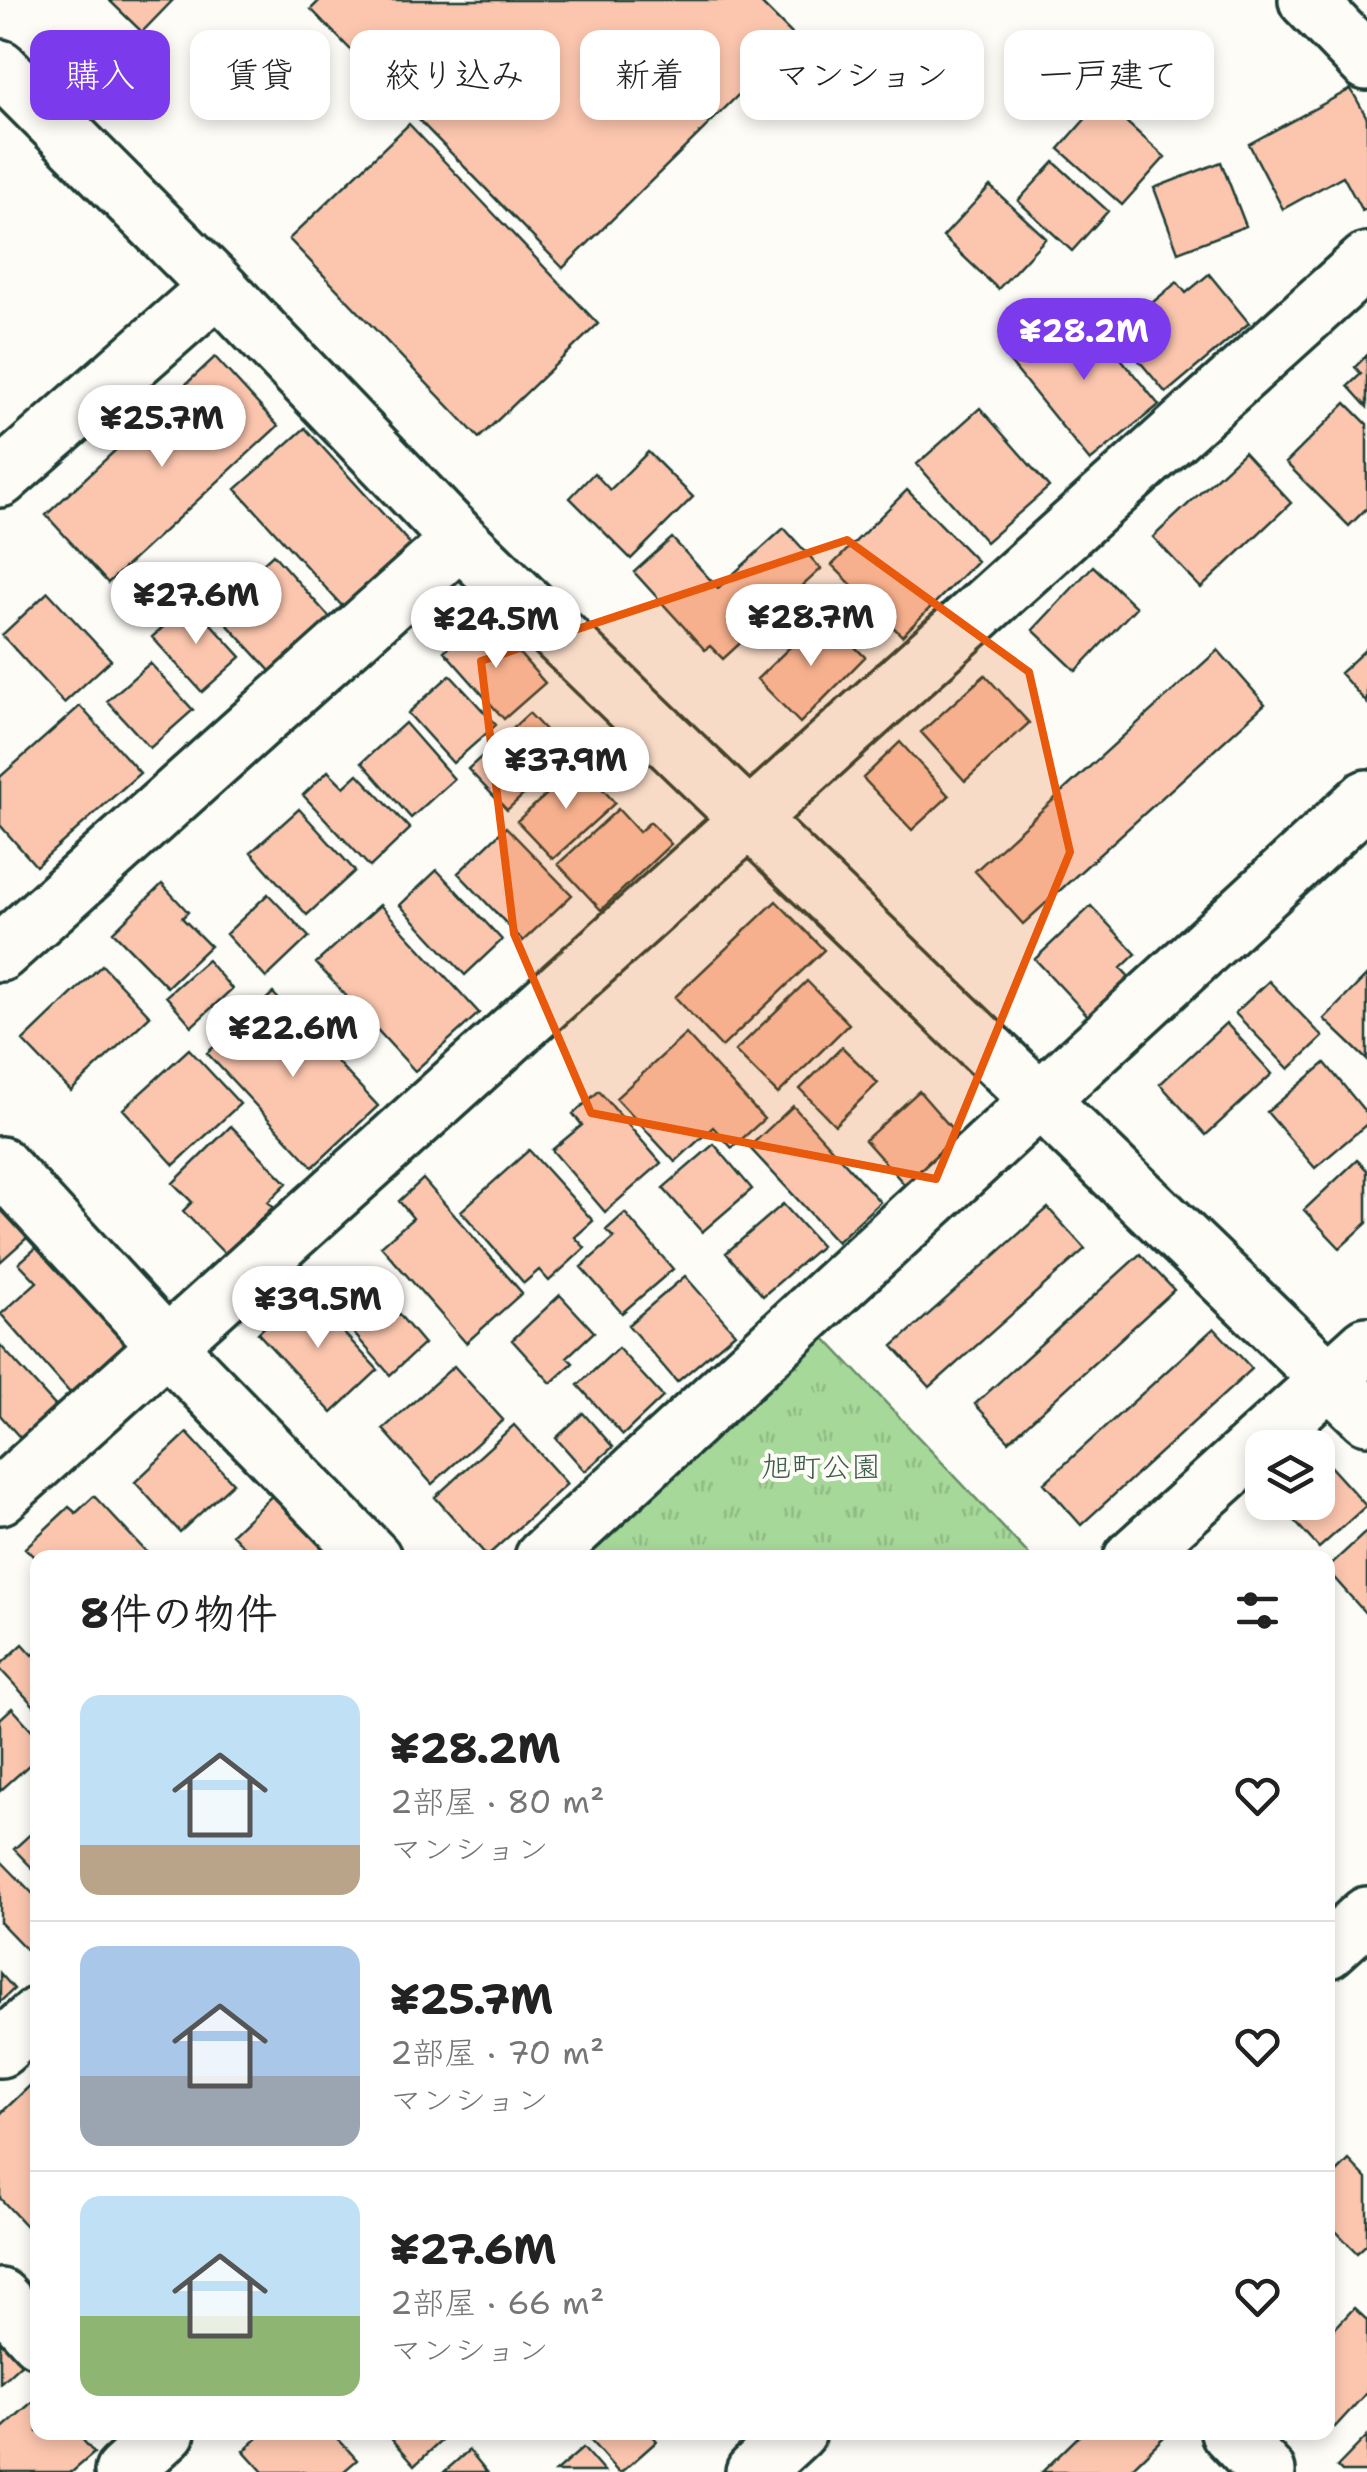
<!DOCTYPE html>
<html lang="ja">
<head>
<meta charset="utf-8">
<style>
  :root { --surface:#fff; --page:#f6f6f6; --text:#222; --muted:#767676; --line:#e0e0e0; --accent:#7c3aed }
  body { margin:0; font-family:"Shantell Sans","Klee One",sans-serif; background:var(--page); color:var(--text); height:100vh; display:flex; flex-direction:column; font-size:38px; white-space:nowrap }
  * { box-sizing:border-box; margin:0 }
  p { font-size:32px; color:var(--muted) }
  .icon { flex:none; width:55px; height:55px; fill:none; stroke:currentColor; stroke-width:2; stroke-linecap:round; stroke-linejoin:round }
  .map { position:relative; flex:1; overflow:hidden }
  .drawer { position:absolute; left:30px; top:1550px; width:1305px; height:890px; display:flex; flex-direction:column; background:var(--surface); border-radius:20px; box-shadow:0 5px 15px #0003 }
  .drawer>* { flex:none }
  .hud { position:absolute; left:30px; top:30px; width:1308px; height:90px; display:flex; gap:20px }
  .fabs { position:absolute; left:1245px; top:1430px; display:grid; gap:20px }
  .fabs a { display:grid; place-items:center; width:90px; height:90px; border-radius:20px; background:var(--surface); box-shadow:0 5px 15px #0003; font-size:50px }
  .price { position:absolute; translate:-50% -85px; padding:0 22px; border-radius:35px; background:#fff; color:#222; font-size:32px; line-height:65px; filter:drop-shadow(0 2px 5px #0008) }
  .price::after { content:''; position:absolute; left:50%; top:60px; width:30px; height:22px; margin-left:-15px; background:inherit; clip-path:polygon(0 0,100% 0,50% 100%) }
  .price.current { background:var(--accent); color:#fff }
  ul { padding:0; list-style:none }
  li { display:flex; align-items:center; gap:30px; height:250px; padding:0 50px }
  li+li { border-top:2px solid var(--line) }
  li span { display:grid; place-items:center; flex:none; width:280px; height:200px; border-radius:20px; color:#555 }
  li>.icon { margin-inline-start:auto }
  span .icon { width:120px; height:120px; fill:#fffc; stroke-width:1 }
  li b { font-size:42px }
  h2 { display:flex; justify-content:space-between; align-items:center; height:120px; padding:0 50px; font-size:42px }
  .pill { padding:0 35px; border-radius:20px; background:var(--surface); box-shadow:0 5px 15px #0003; font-size:35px; line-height:90px }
  .pill.current { background:var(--accent); color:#fff }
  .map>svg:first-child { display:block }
</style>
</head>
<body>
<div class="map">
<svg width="1367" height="2472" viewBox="0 0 1367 2472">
  <defs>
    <pattern id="park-tufts" width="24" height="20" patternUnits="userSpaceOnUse" patternTransform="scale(2.5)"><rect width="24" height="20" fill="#a6d899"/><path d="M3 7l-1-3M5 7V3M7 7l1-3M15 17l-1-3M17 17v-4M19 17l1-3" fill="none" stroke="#8eba84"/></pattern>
  </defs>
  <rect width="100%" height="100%" fill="#fdfcf7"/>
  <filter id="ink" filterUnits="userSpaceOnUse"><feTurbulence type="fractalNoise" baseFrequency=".01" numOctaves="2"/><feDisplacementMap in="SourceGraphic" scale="20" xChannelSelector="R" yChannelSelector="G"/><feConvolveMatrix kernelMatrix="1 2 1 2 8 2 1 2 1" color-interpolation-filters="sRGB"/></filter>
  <g filter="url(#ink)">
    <!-- park -->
    <path fill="url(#park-tufts)" stroke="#628a66" stroke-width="2.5" d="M 825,1338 L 1031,1557 L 586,1557 Z"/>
    <!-- building -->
    <path fill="#fcc6ae" stroke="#1f3d34" stroke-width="2.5" d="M 109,0 L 173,0 L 142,32 Z
      M 320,0 L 758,0 L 796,38 L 563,268 L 311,9 Z
      M 1351,89 L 1367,118 L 1367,209 L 1362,211 L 1343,176 L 1283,209 L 1249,144 Z
      M 1102,100 L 1165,157 L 1122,205 L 1059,149 Z
      M 409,124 L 598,324 L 479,438 L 289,239 Z
      M 1054,162 L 1108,211 L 1072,251 L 1018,201 Z
      M 1221,162 L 1246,226 L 1178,252 L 1154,188 Z
      M 990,186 L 1046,238 L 998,289 L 943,237 Z
      M 1209,274 L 1249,323 L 1166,393 L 1116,333 L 1177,282 L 1186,293 Z
      M 1077,305 L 1159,405 L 1090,461 L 1009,361 Z
      M 1367,355 L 1367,407 L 1348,386 L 1361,374 L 1355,367 Z
      M 215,357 L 278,426 L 108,583 L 46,515 Z
      M 1346,403 L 1367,424 L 1367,508 L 1349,526 L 1286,463 Z
      M 980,408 L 1049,487 L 986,542 L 917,464 Z
      M 305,428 L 412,546 L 344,608 L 236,489 Z
      M 648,452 L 693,497 L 631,559 L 570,498 L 594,473 L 610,490 Z
      M 1244,452 L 1291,503 L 1201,588 L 1153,537 Z
      M 907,490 L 977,561 L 902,636 L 832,565 Z
      M 784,528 L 821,569 L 723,659 L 710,646 L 705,650 L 634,572 L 672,538 L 718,588 Z
      M 273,554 L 330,618 L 271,672 L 213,609 Z
      M 1093,566 L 1136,607 L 1076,671 L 1033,630 Z
      M 48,592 L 111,660 L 64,703 L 2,635 Z
      M 191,602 L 241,657 L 202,692 L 152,637 Z
      M 823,615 L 865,657 L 800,723 L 757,679 Z
      M 497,628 L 545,683 L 504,719 L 444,651 L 466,631 L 478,645 Z
      M 1367,648 L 1367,703 L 1340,673 Z
      M 1218,650 L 1265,704 L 1023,924 L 975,871 Z
      M 150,663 L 193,710 L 150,748 L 107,701 Z
      M 450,675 L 496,725 L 453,763 L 408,713 Z
      M 985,675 L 1029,723 L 965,781 L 921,732 Z
      M 80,706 L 140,773 L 36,866 L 0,825 L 0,777 Z
      M 529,713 L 568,754 L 507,810 L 468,769 Z
      M 405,723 L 454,779 L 411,818 L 362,762 Z
      M 900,742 L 949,796 L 912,830 L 863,778 Z
      M 580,764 L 615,803 L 553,859 L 517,821 Z
      M 328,771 L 344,787 L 358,774 L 410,829 L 370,867 L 303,795 Z
      M 299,809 L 355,871 L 307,915 L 251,852 Z
      M 618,809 L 639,832 L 650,822 L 671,844 L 601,910 L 558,864 Z
      M 506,827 L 572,895 L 523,941 L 458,873 Z
      M 437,870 L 502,940 L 465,975 L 400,905 Z
      M 162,884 L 188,912 L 182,918 L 210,946 L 167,987 L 113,932 Z
      M 268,894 L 309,937 L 266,978 L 226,934 Z
      M 776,901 L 824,950 L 722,1047 L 675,997 Z
      M 380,905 L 479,1013 L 415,1071 L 316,963 Z
      M 1091,906 L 1136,954 L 1121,968 L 1131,979 L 1091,1019 L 1035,959 Z
      M 207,960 L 232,989 L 192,1026 L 166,996 Z
      M 102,965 L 150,1016 L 71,1091 L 23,1041 Z
      M 1367,975 L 1367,1060 L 1324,1019 Z
      M 807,981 L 849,1024 L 778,1094 L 735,1051 Z
      M 1269,981 L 1323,1037 L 1289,1069 L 1235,1013 Z
      M 273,993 L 378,1106 L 313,1167 L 207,1053 Z
      M 1226,1023 L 1272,1074 L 1206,1135 L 1160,1084 Z
      M 686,1034 L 764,1119 L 732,1148 L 713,1127 L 675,1162 L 616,1098 Z
      M 842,1047 L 878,1083 L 835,1125 L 800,1089 Z
      M 189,1049 L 240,1104 L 174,1165 L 123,1109 Z
      M 1325,1063 L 1367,1114 L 1367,1124 L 1315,1168 L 1267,1112 Z
      M 599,1091 L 661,1163 L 605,1212 L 552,1150 L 582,1125 L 573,1114 Z
      M 919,1091 L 959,1137 L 905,1185 L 865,1140 Z
      M 793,1106 L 880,1202 L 837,1242 L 749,1147 Z
      M 231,1126 L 287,1183 L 268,1202 L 273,1207 L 225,1254 L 183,1211 L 192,1202 L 173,1183 Z
      M 714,1144 L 752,1189 L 702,1232 L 663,1188 Z
      M 529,1150 L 593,1221 L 575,1237 L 585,1248 L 549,1281 L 539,1270 L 524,1283 L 461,1211 Z
      M 1357,1160 L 1367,1170 L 1367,1223 L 1340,1248 L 1304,1210 Z
      M 423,1179 L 522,1293 L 466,1343 L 381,1246 L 413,1218 L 399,1201 Z
      M 783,1204 L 821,1246 L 763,1296 L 726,1253 Z
      M 0,1206 L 28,1237 L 0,1262 Z
      M 1048,1208 L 1085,1249 L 930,1387 L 893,1346 Z
      M 625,1213 L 673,1269 L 622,1313 L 581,1267 L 614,1238 L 606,1230 Z
      M 55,1231 L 143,1330 L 71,1394 L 1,1314 L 37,1282 L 19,1263 Z
      M 1140,1254 L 1174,1290 L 1009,1441 L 975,1404 Z
      M 360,1268 L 424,1344 L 390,1375 L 324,1299 Z
      M 685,1276 L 735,1333 L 677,1382 L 628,1325 Z
      M 304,1290 L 378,1370 L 332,1413 L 258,1333 Z
      M 560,1295 L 594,1332 L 567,1357 L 573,1363 L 551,1383 L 512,1340 Z
      M 1214,1328 L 1252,1369 L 1081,1525 L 1044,1483 Z
      M 0,1345 L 59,1410 L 24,1442 L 0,1415 Z
      M 618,1348 L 663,1397 L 623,1435 L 578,1385 Z
      M 454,1366 L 503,1420 L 432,1484 L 383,1429 Z
      M 583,1413 L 613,1447 L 585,1471 L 556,1438 Z
      M 514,1425 L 567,1484 L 487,1556 L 435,1497 Z
      M 187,1433 L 233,1483 L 180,1532 L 135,1482 Z
      M 1318,1453 L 1366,1506 L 1319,1548 L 1277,1502 L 1318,1502 Z
      M 283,1485 L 353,1558 L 255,1558 L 232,1534 Z
      M 94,1496 L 152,1558 L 38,1558 L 38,1561 L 25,1548 L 69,1507 L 76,1513 Z
      M 1367,1531 L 1367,1615 L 1328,1571 L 1328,1567 Z
      M 23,1644 L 33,1655 L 38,1651 L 38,1710 L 0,1669 L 0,1665 Z
      M 12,1708 L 38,1737 L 38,1757 L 0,1791 L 0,1719 Z
      M 38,1827 L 38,1874 L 14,1849 Z
      M 0,1860 L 38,1899 L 38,1944 L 29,1952 L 0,1922 Z
      M 0,1973 L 14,1989 L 0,2002 Z
      M 38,2078 L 38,2215 L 26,2226 L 0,2198 L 0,2114 Z
      M 1349,2160 L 1367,2179 L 1367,2244 L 1357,2253 L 1328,2223 L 1328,2181 Z
      M 1354,2308 L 1367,2320 L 1367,2392 L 1335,2427 L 1328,2420 L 1328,2336 Z
      M 0,2336 L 24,2361 L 0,2383 Z
      M 38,2397 L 38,2432 L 76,2432 L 94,2453 L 72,2472 L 0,2472 L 0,2430 Z
      M 264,2432 L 332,2432 L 357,2460 L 343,2472 L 263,2472 L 244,2451 Z
      M 386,2432 L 451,2432 L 415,2465 Z
      M 583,2432 L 650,2432 L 657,2441 L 622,2472 L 618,2472 Z
      M 1083,2432 L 1169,2432 L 1128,2472 L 1042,2472 Z
      M 1367,2436 L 1367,2472 L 1342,2472 L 1337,2467 Z
      M 583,2448 L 604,2472 L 555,2472 Z
      M 469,2450 L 487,2472 L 444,2472 Z"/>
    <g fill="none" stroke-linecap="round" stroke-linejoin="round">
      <defs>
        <path id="minor" d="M 1307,0 L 1367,62
          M 0,68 L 218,287 L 460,540 L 1367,1416
          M 0,479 L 218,287
          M 0,953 L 460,540
          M 0,1165 L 168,1347 L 373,1558
          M 0,1496 L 1367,261
          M 543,1558 L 1367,798
          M 1132,1558 L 1367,1345
          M 0,2049 L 38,2015
          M 0,2297 L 38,2339
          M 1229,2432 L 1267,2472
          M 123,2472 L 167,2432"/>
        <path id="tertiary" d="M 1328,1950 L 1367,1915
          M 754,2472 L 797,2432"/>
      </defs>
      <!-- minor casing -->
      <use href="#minor" stroke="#1f3d34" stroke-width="62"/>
      <!-- tertiary casing -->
      <use href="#tertiary" stroke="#1f3d34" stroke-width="62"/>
      <!-- minor -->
      <use href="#minor" stroke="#fdfcf7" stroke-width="55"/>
      <!-- tertiary -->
      <use href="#tertiary" stroke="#fdfcf7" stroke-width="55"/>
    </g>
  </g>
  <!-- marked area -->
  <path fill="#e8590c" fill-opacity="0.2" stroke="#e8590c" stroke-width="8" stroke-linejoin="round" d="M 847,540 L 1029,672 L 1070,852 L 936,1179 L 591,1113 L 514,934 L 481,661 Z"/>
  <g text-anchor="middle" stroke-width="8" stroke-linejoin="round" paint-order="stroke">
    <!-- park labels -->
    <g font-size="30" fill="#3a5c48" stroke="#fdfcf7">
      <text x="821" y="1477">旭町公園</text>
    </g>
  </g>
</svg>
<div class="fabs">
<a><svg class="icon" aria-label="layers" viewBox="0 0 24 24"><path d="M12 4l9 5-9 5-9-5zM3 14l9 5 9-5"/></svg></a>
</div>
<b class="price current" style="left:1084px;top:383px">¥28.2M</b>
<b class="price" style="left:162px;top:470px">¥25.7M</b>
<b class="price" style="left:196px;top:647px">¥27.6M</b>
<b class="price" style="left:811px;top:669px">¥28.7M</b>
<b class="price" style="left:496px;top:671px">¥24.5M</b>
<b class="price" style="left:566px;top:812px">¥37.9M</b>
<b class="price" style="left:293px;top:1080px">¥22.6M</b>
<b class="price" style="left:318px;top:1351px">¥39.5M</b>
<div class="hud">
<a class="pill current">購入</a>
<a class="pill">賃貸</a>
<a class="pill">絞り込み</a>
<a class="pill">新着</a>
<a class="pill">マンション</a>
<a class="pill">一戸建て</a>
</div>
<section class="drawer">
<h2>8件の物件<svg class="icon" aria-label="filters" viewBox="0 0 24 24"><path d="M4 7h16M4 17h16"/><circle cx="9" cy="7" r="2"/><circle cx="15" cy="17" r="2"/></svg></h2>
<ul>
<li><span style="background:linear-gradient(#bfe0f5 75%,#b9a48a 0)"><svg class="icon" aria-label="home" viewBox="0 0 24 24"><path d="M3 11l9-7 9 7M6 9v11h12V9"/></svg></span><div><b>¥28.2M</b><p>2部屋 · 80 m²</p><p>マンション</p></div><svg class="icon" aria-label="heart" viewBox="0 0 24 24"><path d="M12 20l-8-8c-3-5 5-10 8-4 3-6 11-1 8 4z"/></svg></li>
<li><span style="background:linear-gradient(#a9c7e8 65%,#9aa5b1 0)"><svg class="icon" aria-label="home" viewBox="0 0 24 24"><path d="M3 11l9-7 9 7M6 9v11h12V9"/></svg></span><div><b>¥25.7M</b><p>2部屋 · 70 m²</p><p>マンション</p></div><svg class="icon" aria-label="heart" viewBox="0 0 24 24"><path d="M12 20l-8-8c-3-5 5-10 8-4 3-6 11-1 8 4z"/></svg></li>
<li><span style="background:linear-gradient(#bfe0f5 60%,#8fb573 0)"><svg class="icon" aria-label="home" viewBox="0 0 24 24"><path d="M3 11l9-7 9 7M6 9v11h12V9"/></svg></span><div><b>¥27.6M</b><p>2部屋 · 66 m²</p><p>マンション</p></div><svg class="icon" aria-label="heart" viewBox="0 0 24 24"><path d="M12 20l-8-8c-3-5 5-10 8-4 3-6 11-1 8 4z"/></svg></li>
</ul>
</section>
</div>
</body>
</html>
